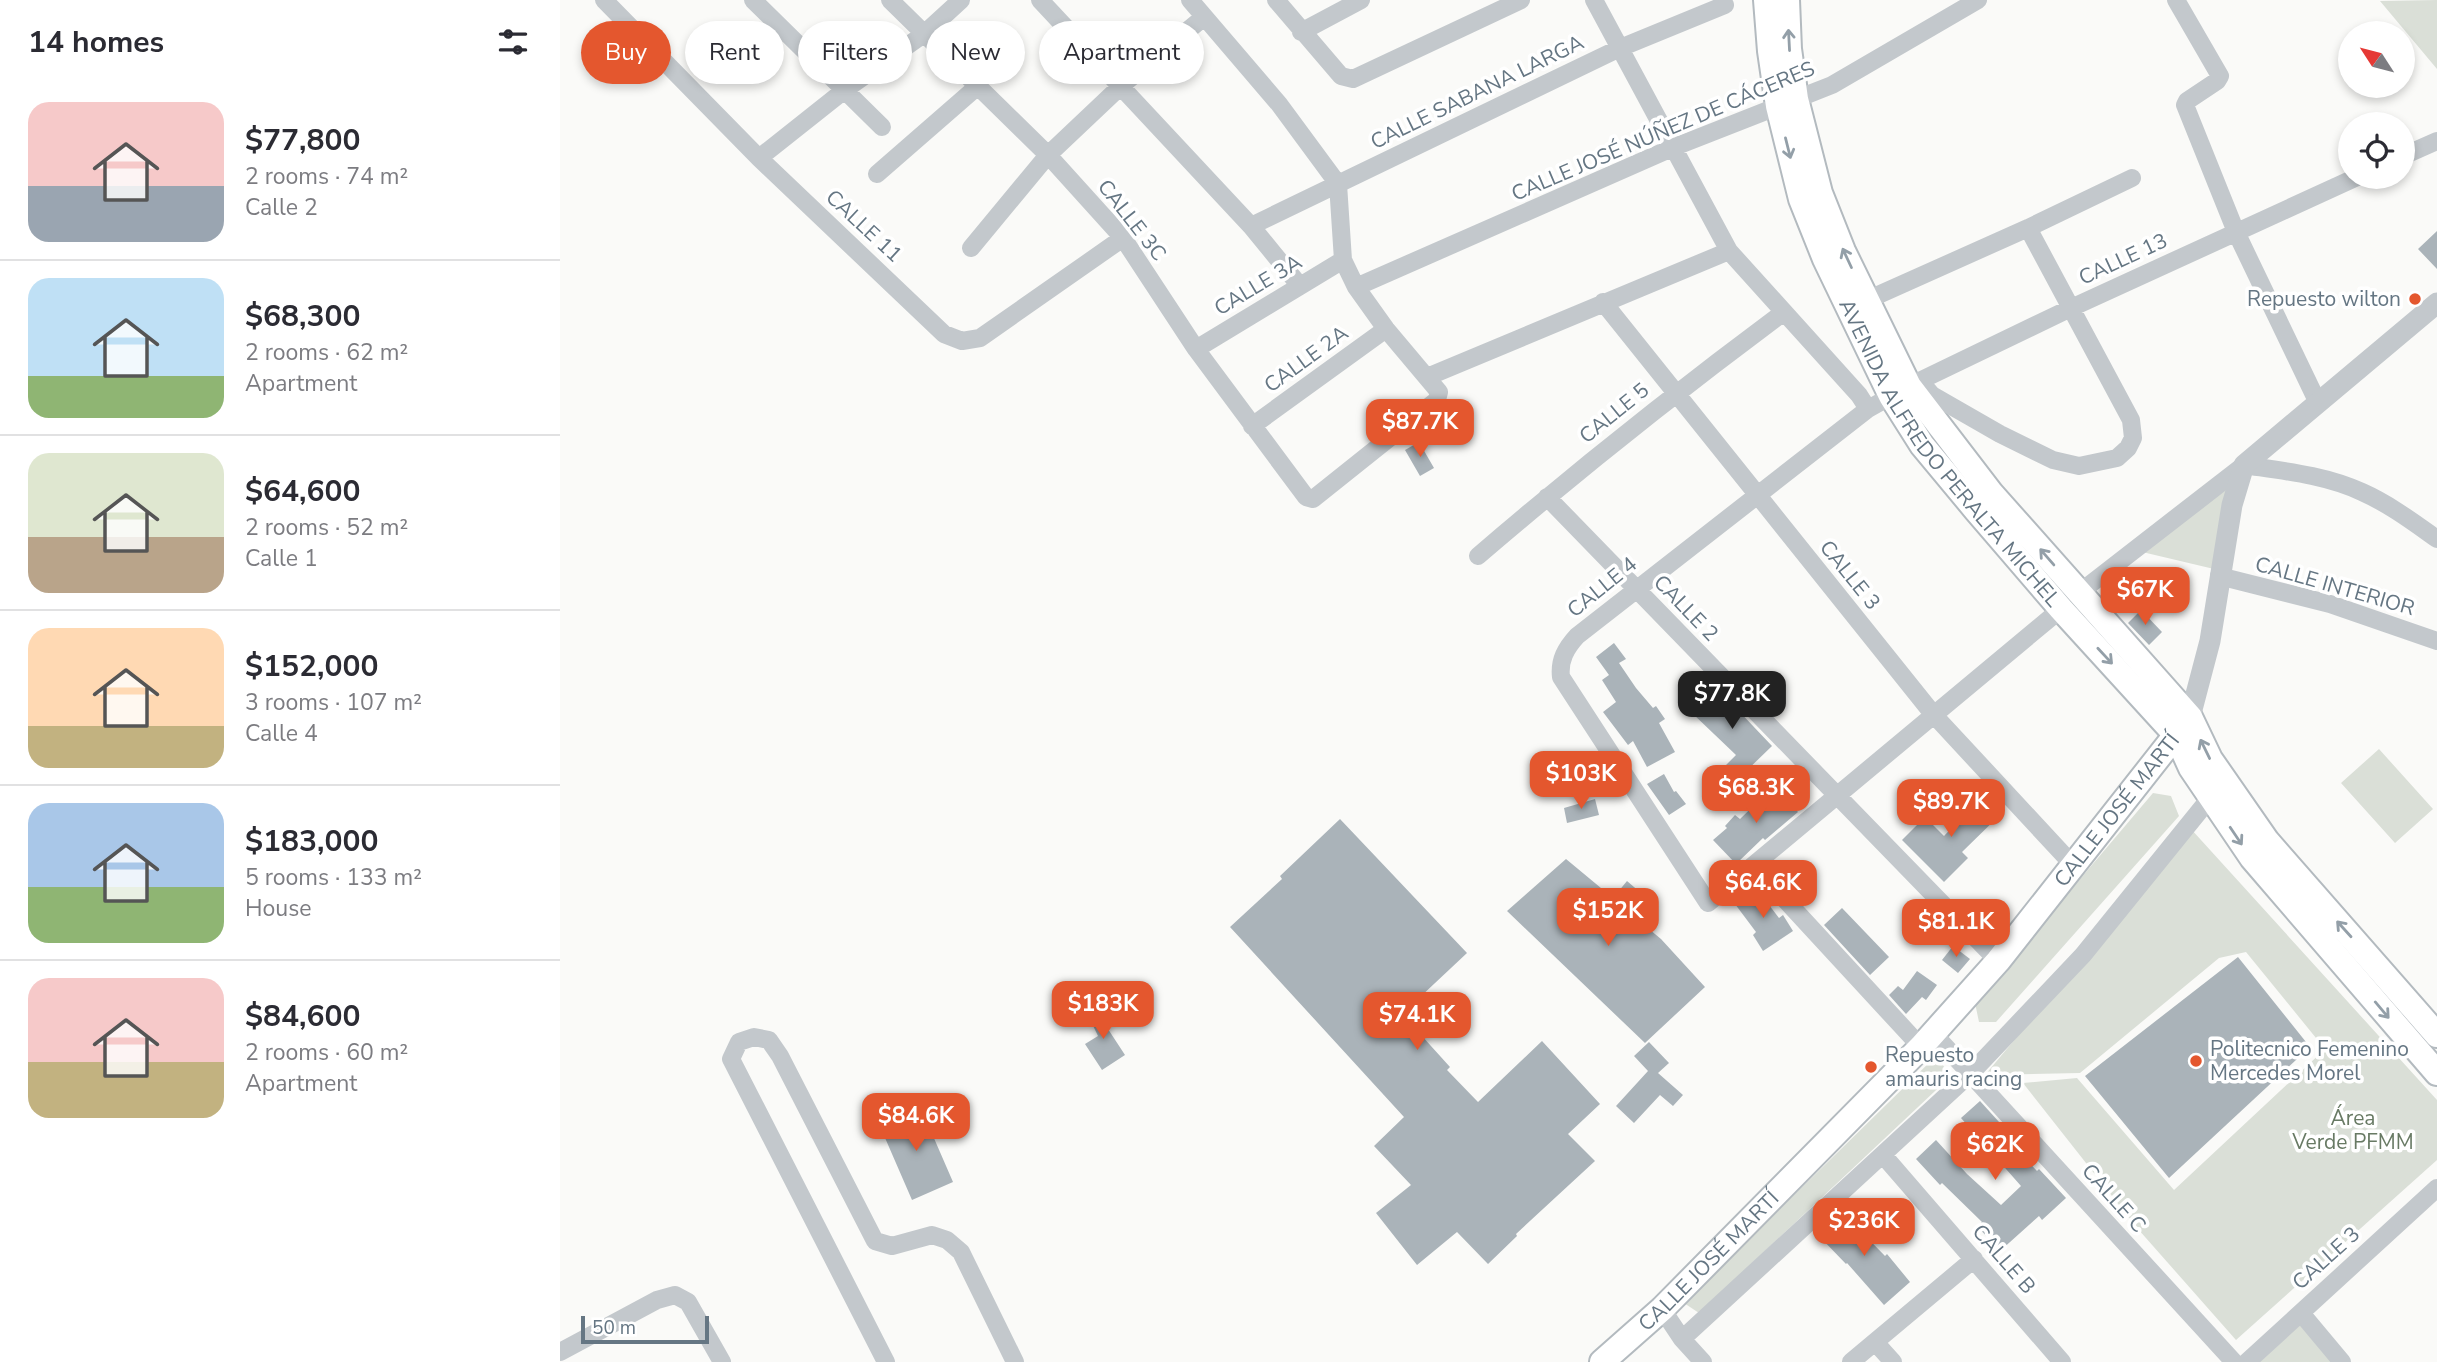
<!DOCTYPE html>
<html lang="en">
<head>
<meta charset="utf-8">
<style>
  :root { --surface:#fff; --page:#f2f2f3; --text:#2b2b33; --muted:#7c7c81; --line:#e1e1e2; --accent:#e4572e }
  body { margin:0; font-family:"Nunito Sans",sans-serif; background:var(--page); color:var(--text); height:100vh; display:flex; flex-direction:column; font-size:26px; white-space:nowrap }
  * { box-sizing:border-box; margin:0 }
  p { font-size:23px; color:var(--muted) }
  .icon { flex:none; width:38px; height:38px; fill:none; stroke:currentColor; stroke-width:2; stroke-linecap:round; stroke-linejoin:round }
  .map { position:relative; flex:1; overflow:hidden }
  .drawer { display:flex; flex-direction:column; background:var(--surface); width:560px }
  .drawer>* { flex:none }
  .top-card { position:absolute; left:21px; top:21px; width:665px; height:63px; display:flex; gap:14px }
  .needle { width:46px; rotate:306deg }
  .buttons { position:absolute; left:1778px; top:21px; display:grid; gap:14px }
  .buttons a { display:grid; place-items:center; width:77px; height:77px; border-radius:50%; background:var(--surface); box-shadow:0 4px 10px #0003; font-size:35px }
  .scale { position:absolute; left:21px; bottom:18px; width:128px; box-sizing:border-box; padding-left:7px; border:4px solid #657683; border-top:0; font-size:19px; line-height:24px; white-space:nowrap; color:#657683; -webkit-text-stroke:5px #fff; paint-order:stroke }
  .price { position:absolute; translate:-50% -60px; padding:0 16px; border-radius:14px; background:var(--accent); color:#fff; font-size:23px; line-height:46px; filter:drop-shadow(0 2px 4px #0008) }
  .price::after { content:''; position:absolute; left:50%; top:42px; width:21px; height:16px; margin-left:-10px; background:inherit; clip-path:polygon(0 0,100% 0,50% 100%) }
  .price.current { background:#222; color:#fff }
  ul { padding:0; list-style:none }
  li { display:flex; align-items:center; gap:21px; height:175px; padding:0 28px }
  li+li { border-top:2px solid var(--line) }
  li span { display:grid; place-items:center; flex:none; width:196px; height:140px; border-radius:21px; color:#555 }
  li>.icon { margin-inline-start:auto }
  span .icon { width:84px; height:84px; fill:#fffc; stroke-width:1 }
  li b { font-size:30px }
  h2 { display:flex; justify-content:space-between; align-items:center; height:84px; padding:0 28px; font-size:30px }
  .tag { padding:0 24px; border-radius:32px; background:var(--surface); box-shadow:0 4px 10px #0003; font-size:24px; line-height:63px }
  .tag.current { background:var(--accent); color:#fff }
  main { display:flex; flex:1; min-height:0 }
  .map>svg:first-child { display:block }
</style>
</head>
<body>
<main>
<section class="drawer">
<h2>14 homes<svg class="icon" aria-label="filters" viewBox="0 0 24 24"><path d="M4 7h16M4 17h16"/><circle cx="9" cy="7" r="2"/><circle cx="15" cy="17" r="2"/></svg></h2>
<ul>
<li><span style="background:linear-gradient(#f6c9c9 60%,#9aa5b1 0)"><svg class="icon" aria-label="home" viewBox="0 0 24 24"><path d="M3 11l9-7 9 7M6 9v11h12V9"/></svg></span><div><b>$77,800</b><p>2 rooms · 74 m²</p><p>Calle 2</p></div></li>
<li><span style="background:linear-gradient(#bfe0f5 70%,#8fb573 0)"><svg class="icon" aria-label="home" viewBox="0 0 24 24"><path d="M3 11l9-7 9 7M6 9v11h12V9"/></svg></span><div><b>$68,300</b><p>2 rooms · 62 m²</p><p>Apartment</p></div></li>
<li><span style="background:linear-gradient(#dfe7d0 60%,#b9a48a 0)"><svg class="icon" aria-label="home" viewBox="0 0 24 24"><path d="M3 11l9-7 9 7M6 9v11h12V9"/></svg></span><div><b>$64,600</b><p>2 rooms · 52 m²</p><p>Calle 1</p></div></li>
<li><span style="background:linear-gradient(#ffd9b3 70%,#c2b280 0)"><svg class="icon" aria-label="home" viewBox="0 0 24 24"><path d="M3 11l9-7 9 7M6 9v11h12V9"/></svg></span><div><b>$152,000</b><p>3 rooms · 107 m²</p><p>Calle 4</p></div></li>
<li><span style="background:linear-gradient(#a9c7e8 60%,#8fb573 0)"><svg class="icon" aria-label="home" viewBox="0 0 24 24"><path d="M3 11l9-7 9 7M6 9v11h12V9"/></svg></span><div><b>$183,000</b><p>5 rooms · 133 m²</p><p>House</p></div></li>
<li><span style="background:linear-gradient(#f6c9c9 60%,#c2b280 0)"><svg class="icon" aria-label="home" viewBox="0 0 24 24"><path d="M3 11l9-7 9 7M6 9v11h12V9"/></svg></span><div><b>$84,600</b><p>2 rooms · 60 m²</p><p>Apartment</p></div></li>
</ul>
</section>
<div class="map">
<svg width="1877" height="1362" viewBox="0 0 1877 1362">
  <rect width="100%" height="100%" fill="#fafaf8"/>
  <!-- green -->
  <path fill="#dadfd7" d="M 1877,0 L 1877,69 L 1820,1 Z
    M 1676,483 L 1654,569 L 1578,551 Z
    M 1819,749 L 1873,809 L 1835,843 L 1781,783 Z
    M 1593,793 L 1611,796 L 1619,816 L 1436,1022 L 1419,1022 L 1415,1003 Z
    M 1631,829 L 1877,1100 L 1877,1160 L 1676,1340 L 1578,1229 L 1463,1083 L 1517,1078 L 1614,1190 L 1765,1049 L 1686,952 L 1659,958 L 1520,1073 L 1425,1075 Z
    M 1376,1056 L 1391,1076 L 1139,1313 L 1124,1303 Z
    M 1741,1324 L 1773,1362 L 1699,1362 Z"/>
  <!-- building -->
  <path fill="#aab3b9" d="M 1877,231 L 1877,269 L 1858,249 Z
    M 859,442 L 874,468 L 860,476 L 845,450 Z
    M 1581,610 L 1602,632 L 1589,645 L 1568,623 Z
    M 1054,643 L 1066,659 L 1059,663 L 1076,688 L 1093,708 L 1096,706 L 1105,719 L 1099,723 L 1115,752 L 1087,767 L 1073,741 L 1068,745 L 1043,712 L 1056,702 L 1042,680 L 1049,675 L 1036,657 Z
    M 1156,687 L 1212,746 L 1179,778 L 1166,765 L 1176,755 L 1132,713 Z
    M 1104,774 L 1114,792 L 1116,791 L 1126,804 L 1109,815 L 1087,784 Z
    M 1215,785 L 1238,812 L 1205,840 L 1203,838 L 1176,864 L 1153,840 L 1167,828 L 1165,826 L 1175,815 L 1180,819 Z
    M 1430,796 L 1445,810 L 1402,852 L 1408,858 L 1384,882 L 1342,840 L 1365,817 L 1384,836 L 1403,816 L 1407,820 Z
    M 1035,799 L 1039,815 L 1007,823 L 1004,808 Z
    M 780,819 L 907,953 L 842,1014 L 890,1067 L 887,1070 L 918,1102 L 982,1041 L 1040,1104 L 1008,1134 L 1035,1161 L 956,1234 L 957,1236 L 928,1264 L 897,1232 L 857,1265 L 816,1213 L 851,1185 L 814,1146 L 844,1117 L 670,927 L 722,879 L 720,876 Z
    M 1006,859 L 1053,898 L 1067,881 L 1081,893 L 1066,910 L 1101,939 L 1145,987 L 1085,1043 L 947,911 Z
    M 1196,888 L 1219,918 L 1223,915 L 1233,931 L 1203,951 L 1193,935 L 1196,932 L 1175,904 Z
    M 1282,908 L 1329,957 L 1310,975 L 1264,925 Z
    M 1358,916 L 1369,925 L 1356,941 L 1345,931 Z
    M 1393,946 L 1410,959 L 1398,973 L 1382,960 Z
    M 1678,957 L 1750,1047 L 1609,1178 L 1525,1076 Z
    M 1357,971 L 1377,985 L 1366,1000 L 1362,997 L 1346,1014 L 1329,995 L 1338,986 L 1343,990 Z
    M 531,1003 L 565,1055 L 542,1070 L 525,1044 L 538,1036 L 524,1007 Z
    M 1089,1042 L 1109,1063 L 1098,1073 L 1123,1095 L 1113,1106 L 1100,1095 L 1074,1123 L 1056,1106 L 1088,1071 L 1074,1056 Z
    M 1420,1101 L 1449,1133 L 1445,1137 L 1477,1171 L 1479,1169 L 1506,1198 L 1482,1220 L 1479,1216 L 1440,1251 L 1417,1226 L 1422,1222 L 1382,1183 L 1380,1185 L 1356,1159 L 1376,1140 L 1407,1174 L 1441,1205 L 1461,1186 L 1401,1118 Z
    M 360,1106 L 393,1182 L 352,1200 L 319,1124 Z
    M 1282,1212 L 1325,1256 L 1327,1254 L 1350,1282 L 1324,1305 L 1287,1263 L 1286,1264 L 1258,1235 Z"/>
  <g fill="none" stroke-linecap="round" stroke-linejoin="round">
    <defs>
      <g id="secondary">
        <path id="s1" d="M 1206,0 L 1210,51 L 1218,106 L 1241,199 L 1265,259 L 1331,396 L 1362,445 L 1416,510 L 1501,609 L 1616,735 L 1631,768 L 1692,858 L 1877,1073"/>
        <path d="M 1227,0 L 1229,49 L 1236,99 L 1260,193 L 1283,251 L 1349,386 L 1431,493 L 1630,717 L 1650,759 L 1707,841 L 1877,1035"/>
        <path id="s2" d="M 1042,1362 L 1102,1309 L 1361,1047 L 1438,961 L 1623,726"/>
      </g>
    </defs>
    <!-- secondary casing -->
    <use href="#secondary" stroke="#b3babf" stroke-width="28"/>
    <!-- minor -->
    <path stroke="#c3c8cc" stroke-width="18" d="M 44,0 L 199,158 L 384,334 L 402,341 L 420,338 L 563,238
      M 193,0 L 322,127
      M 330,0 L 488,155 L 563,238 L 636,349 L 746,497 L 753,499 L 877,400 L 879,392 L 826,329 L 796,287 L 783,260 L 778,184 L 719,104 L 630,0
      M 480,0 L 691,226 L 740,286
      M 716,0 L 781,76 L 793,79 L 961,0
      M 1034,0 L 1169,251 L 1299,395 L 1308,409
      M 1616,0 L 1660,76 L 1657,81 L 1627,101 L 1625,105 L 1676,232 L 1758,403
      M 741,32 L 801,0
      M 1843,156 L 1877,141
      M 199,158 L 286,89 L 364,34 L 401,0
      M 317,174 L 418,86
      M 691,226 L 1060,48 L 1165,5
      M 411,248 L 488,155 L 562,85 L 644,17
      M 796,287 L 1112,148 L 1272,85 L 1418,0
      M 1307,300 L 1468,228 L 1572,178
      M 1043,302 L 1373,714 L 1514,866
      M 636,349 L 783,260
      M 867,377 L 1169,251
      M 1360,381 L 1372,395 L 1440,434 L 1493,460 L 1519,466 L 1557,458 L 1568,448 L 1573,438 L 1571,420 L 1468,228
      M 692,426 L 826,329
      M 987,497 L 1438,961
      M 918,556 C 1017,471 1119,390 1224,312
      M 1659,576 L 1770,604 L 1877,641
      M 1519,593 L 1684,465 C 1724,471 1765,475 1802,492 C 1829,504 1853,522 1877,539
      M 1501,609 L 1148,903 L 1001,677 C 999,660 1006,648 1017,636 L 1308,409 L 1349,386 L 1511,308 L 1797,177
      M 1194,866 L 1361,1047
      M 1373,1033 L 1674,1362
      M 1323,1155 L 1502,1362
      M 1102,1309 L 1122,1339 L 1143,1362
      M 1741,1313 L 1782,1362
      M 1122,1339 L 1410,1074 L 1523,955 L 1650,798
      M 1315,1342 L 1333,1362
      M 0,1352 L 97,1300 L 115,1295 L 128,1302 L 162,1362
      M 326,1362 L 171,1059 L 179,1042 L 194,1037 L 209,1040 L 220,1056 L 315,1241 L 332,1246 L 372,1235 L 387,1240 L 401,1252 L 455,1362
      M 1291,1362 L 1414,1259
      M 1687,1362 L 1877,1188"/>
    <!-- tertiary -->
    <path stroke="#c3c8cc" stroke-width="21" d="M 1630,717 L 1650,641 L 1672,505 L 1684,465 L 1877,303"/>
    <!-- secondary -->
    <use href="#secondary" stroke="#fff" stroke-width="24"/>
  </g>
  <!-- one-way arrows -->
  <defs><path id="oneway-shaft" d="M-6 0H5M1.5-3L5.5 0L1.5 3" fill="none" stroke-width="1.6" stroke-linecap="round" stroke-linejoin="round" transform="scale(1.75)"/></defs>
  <g stroke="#939fa8">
    <use href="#oneway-shaft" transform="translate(1229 40) rotate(-93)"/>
    <use href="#oneway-shaft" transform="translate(1228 148) rotate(76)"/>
    <use href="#oneway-shaft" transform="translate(1287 258) rotate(-115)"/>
    <use href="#oneway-shaft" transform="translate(1487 557) rotate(-131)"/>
    <use href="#oneway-shaft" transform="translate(1545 656) rotate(47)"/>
    <use href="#oneway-shaft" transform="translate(1645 749) rotate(-116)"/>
    <use href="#oneway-shaft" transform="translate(1676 836) rotate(56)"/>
    <use href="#oneway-shaft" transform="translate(1784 929) rotate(-132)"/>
    <use href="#oneway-shaft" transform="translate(1822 1010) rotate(50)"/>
  </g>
  <!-- markers -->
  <g fill="#e4572e" stroke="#fff" stroke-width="2.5">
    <circle cx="1855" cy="299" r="7"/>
    <circle cx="1636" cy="1061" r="7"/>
    <circle cx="1311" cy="1067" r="7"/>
  </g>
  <g text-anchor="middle" stroke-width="7" stroke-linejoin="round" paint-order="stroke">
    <!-- street labels -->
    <g font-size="21" fill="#657683" stroke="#fff">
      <text transform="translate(917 92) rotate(-26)" y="7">CALLE SABANA LARGA</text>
      <text transform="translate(1103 131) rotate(-23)" y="7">CALLE JOSÉ NÚÑEZ DE CÁCERES</text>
      <text transform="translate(572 220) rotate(52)" y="7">CALLE 3C</text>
      <text transform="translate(304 226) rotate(43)" y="7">CALLE 11</text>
      <text transform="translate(1563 259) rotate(-25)" y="7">CALLE 13</text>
      <text transform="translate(698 285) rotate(-31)" y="7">CALLE 3A</text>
      <text transform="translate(746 359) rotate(-36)" y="7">CALLE 2A</text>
      <text transform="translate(1054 413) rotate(-39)" y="7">CALLE 5</text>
      <text dy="7" stroke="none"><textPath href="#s1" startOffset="499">AVENIDA ALFREDO PERALTA MICHEL</textPath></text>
      <text transform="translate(1290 575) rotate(51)" y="7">CALLE 3</text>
      <text transform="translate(1775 586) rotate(16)" y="7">CALLE INTERIOR</text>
      <text transform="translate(1042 587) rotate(-39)" y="7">CALLE 4</text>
      <text transform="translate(1126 608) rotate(46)" y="7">CALLE 2</text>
      <text dy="7" stroke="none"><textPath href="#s2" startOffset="756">CALLE JOSÉ MARTÍ</textPath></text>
      <text transform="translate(1554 1198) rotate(48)" y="7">CALLE C</text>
      <text transform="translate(1766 1258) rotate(-42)" y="7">CALLE 3</text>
      <text transform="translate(1444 1259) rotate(49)" y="7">CALLE B</text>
      <text dy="7" stroke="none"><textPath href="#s2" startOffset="147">CALLE JOSÉ MARTÍ</textPath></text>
    </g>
    <!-- poi labels -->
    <g font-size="21" fill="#657683" stroke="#fff" text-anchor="start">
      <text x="1841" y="306" text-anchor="end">Repuesto wilton</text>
      <text x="1650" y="1056">Politecnico Femenino<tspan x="1650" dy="24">Mercedes Morel</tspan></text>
      <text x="1325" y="1062">Repuesto<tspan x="1325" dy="24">amauris racing</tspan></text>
    </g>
    <!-- park labels -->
    <g font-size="21" fill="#687a64" stroke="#fff">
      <text x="1793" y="1125">Área<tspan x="1793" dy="24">Verde PFMM</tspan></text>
    </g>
  </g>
</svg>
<div class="buttons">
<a><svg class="needle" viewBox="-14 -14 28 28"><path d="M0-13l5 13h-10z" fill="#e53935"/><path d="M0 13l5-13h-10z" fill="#7c7c81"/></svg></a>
<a><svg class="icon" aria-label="locate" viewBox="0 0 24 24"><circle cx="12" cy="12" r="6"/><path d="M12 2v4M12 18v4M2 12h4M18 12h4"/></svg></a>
</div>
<div class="scale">50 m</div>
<b class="price" style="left:860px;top:459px">$87.7K</b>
<b class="price" style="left:1585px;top:627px">$67K</b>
<b class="price current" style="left:1172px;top:731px">$77.8K</b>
<b class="price" style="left:1021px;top:811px">$103K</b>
<b class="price" style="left:1196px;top:825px">$68.3K</b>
<b class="price" style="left:1391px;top:839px">$89.7K</b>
<b class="price" style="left:1203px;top:920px">$64.6K</b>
<b class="price" style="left:1048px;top:948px">$152K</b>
<b class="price" style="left:1396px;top:959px">$81.1K</b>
<b class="price" style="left:543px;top:1041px">$183K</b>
<b class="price" style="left:857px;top:1052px">$74.1K</b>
<b class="price" style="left:356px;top:1153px">$84.6K</b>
<b class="price" style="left:1435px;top:1182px">$62K</b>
<b class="price" style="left:1304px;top:1258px">$236K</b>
<div class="top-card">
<a class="tag current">Buy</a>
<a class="tag">Rent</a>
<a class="tag">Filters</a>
<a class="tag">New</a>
<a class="tag">Apartment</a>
</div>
</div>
</main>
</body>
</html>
